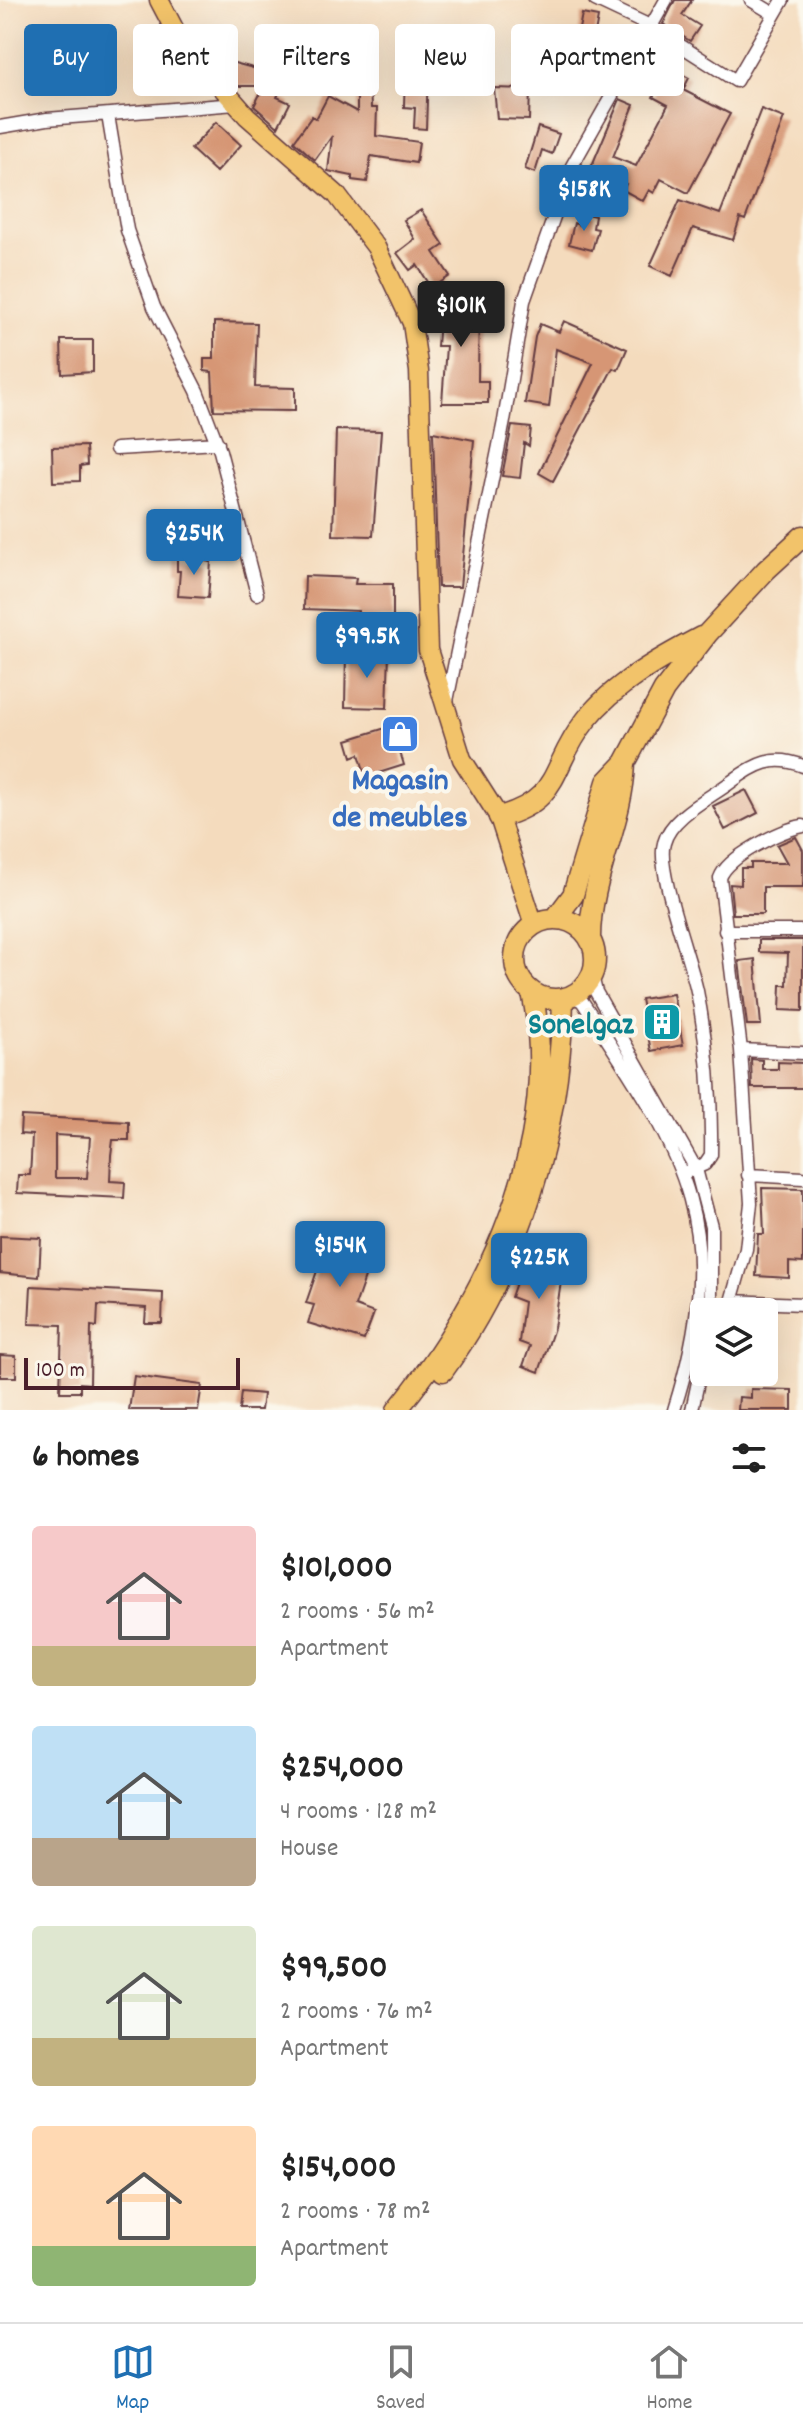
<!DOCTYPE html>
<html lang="en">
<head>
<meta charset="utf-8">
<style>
  :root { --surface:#fff; --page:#f2f2f2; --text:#222; --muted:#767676; --line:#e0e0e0; --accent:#1f6fb2 }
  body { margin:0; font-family:Dekko,sans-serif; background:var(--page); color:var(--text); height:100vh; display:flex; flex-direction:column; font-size:30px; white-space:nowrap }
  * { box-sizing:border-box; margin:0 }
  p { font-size:26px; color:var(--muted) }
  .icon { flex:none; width:44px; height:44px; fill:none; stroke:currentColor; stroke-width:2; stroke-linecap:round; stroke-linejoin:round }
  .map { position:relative; height:1410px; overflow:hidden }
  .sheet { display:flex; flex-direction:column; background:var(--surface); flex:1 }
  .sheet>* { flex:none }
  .guide { position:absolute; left:24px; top:24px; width:756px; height:72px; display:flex; gap:16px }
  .controls { position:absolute; left:690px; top:1298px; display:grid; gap:16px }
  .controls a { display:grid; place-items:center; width:88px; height:88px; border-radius:8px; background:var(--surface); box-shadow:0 8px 32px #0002; font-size:40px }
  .scale { position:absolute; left:24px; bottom:20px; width:216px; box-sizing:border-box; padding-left:8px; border:4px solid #4a1f2b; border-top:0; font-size:22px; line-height:28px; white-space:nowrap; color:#4a1f2b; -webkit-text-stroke:6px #fbf7ec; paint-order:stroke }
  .price { position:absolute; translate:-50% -68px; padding:0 18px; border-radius:8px; background:var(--accent); color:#fff; font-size:26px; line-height:52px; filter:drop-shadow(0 2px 4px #0008) }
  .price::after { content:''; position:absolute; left:50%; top:48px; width:24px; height:18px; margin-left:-12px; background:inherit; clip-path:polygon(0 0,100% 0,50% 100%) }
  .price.current { background:#222; color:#fff }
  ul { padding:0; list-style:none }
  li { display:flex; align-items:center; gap:24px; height:200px; padding:0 32px }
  li span { display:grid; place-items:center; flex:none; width:224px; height:160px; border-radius:8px; color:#555 }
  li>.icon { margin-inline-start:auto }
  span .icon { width:96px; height:96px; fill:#fffc; stroke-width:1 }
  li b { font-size:34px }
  h2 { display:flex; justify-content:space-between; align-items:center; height:96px; padding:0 32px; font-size:34px }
  .chip { padding:0 28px; border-radius:8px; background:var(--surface); box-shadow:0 8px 32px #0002; font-size:28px; line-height:72px }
  .chip.current { background:var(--accent); color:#fff }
  .tab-bar { display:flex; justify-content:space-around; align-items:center; height:112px; border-top:2px solid var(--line); background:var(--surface); font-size:22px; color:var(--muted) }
  .tab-bar a { display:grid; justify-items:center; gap:4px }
  .tab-bar .current { color:var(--accent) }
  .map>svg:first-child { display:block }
</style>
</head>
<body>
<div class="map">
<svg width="803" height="1410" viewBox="0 0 803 1410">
  <rect width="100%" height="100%" fill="#fbf7ec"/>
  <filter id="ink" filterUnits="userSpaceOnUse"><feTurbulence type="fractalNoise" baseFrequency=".0125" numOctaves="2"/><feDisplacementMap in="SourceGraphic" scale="16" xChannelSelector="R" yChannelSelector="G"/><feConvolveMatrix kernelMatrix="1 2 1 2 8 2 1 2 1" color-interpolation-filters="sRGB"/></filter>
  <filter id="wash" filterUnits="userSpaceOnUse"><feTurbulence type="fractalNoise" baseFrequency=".006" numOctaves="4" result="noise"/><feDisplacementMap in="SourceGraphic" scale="32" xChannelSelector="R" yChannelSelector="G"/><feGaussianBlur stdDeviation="1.8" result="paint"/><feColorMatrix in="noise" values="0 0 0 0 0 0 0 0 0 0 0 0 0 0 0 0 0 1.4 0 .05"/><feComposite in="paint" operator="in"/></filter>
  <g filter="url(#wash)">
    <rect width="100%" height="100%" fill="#f4dbbd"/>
    <g id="blocks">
      <!-- building -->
      <path fill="#d69674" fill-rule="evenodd" d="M 675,0 L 692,0 L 682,15 L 700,26 L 690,41 L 663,24 Z
        M 582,14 L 598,17 L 592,50 L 605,54 L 593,89 L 550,75 L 562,40 L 576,44 Z
        M 287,36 L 310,49 L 317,69 L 300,76 L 295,62 L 277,97 L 290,103 L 278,127 L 254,106 L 264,86 L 236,86 L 220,67 L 223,60 L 257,69 L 275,38 L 283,42 Z
        M 668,67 L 689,78 L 683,90 L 730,114 L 688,193 L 661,179 L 654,193 L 649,190 L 643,201 L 623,190 L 626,184 L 590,170 L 620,99 L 634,105 L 613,157 L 636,166 L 668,105 L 653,97 Z
        M 405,71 L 428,71 L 426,129 L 414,128 L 415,108 L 404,107 Z
        M 357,86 L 370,86 L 371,108 L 377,108 L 376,136 L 419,142 L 416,163 L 371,156 L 367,182 L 352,180 L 352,176 L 328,171 L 332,136 L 315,160 L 294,141 L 312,116 L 316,119 L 328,96 L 357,112 Z
        M 494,88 L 530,89 L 529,120 L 497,119 Z
        M 761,109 L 784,118 L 745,220 L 740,218 L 733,240 L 693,228 L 672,276 L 650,266 L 680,200 L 720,214 Z
        M 216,122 L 241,145 L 216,172 L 191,149 Z
        M 538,127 L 559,134 L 552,154 L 542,150 L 535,173 L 525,169 Z
        M 421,210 L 444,245 L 434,252 L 450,276 L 432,288 L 417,265 L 410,270 L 397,253 L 415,239 L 404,220 Z
        M 582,213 L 595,216 L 593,228 L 598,229 L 592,250 L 569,244 L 574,223 L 579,225 Z
        M 441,293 L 479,294 L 478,381 L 488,381 L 488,403 L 442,403 L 446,346 L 437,346 Z
        M 564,321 L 627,349 L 618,370 L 613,368 L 553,481 L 539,473 L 593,363 L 556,349 L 549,407 L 525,403 L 535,337 L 540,324 L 559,332 Z
        M 214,322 L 257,323 L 255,387 L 295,388 L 295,411 L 214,410 L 212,372 L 204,371 L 204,359 L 214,359 Z
        M 61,340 L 93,340 L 93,372 L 62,374 Z
        M 512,426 L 531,428 L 529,446 L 524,443 L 520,478 L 502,476 Z
        M 336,430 L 381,431 L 373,536 L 333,535 Z
        M 433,432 L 474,440 L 460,587 L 438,587 Z
        M 86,446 L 87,465 L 80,466 L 80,481 L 53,482 L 52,447 Z
        M 177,556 L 211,562 L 208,598 L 178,596 L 180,571 L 177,571 Z
        M 305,576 L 356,578 L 355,584 L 393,584 L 393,618 L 358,618 L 358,611 L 304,609 Z
        M 346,651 L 389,653 L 387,708 L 345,707 Z
        M 392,726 L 404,765 L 366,777 L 359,754 L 352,757 L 347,740 Z
        M 746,790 L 758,813 L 725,830 L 713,806 Z
        M 796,837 L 803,850 L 803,887 L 763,887 L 763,914 L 733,914 L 730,884 L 741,885 L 741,868 L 751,868 L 751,863 L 787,863 L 777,845 Z
        M 759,940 L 803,940 L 803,1011 L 780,1010 L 781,985 L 787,985 L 788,953 L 759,952 Z
        M 755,959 L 761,1025 L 747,1025 L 739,961 Z
        M 673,994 L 683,1045 L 651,1051 L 641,999 Z
        M 751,1059 L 762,1060 L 762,1069 L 778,1069 L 778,1062 L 803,1063 L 803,1088 L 752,1088 Z
        M 21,1116 L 129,1122 L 129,1140 L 113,1140 L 111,1155 L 110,1181 L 125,1182 L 124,1198 L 17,1193 L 18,1175 L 30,1175 L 31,1159 L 32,1135 L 20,1134 ZM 55,1135 L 90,1137 L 87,1178 L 55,1178 Z
        M 762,1188 L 803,1189 L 803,1263 L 789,1262 L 789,1278 L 756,1276 L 758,1234 L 764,1234 Z
        M 330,1233 L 365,1245 L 361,1257 L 371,1260 L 355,1306 L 374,1313 L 364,1340 L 308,1323 L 314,1305 L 306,1303 Z
        M 0,1236 L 41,1238 L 39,1277 L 0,1273 Z
        M 530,1243 L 565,1255 L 554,1328 L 539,1372 L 523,1366 L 530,1346 L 519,1342 L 524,1302 L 511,1297 Z
        M 31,1286 L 163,1293 L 162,1323 L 145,1323 L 146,1308 L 98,1305 L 97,1327 L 91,1326 L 90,1384 L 80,1383 L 80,1392 L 60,1392 L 62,1325 L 29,1324 Z
        M 0,1355 L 16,1356 L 16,1377 L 0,1377 Z
        M 134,1376 L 202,1385 L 198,1410 L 129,1410 Z
        M 751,1389 L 792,1390 L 792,1410 L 738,1410 L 739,1397 L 751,1398 Z
        M 241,1392 L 263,1394 L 261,1410 L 239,1410 Z"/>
    </g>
  </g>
  <g filter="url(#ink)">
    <use href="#blocks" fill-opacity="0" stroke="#643b41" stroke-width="2"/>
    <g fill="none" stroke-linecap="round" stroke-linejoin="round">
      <defs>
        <path id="minor" d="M 595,0 L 650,26 L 736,81 L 783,0
          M 751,0 L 774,14
          M 108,115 L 127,230 L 154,307 L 197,391 L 220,451 L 257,594
          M 0,127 L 47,119 L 236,104
          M 116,449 L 218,443
          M 447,701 L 504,421 L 524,301 L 572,166 L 666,0
          M 725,931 L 803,931
          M 592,976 L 596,992 L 696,1169 L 711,1226 L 711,1312
          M 572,996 L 582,1001 C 683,1155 733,1222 674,1410
          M 741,1050 L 803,1053
          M 684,1173 L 705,1164 L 711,1155 C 712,1099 708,1047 697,991 C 690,957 656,870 664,843 C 671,816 710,798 731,782 C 755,764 773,754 803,766
          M 748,1175 L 803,1178
          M 731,1301 L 803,1304
          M 728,1312 L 746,1249 L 751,1203 L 741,1050 L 720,878 C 727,857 781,830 803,826
          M 692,1410 L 704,1354"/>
        <path id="primary" d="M 159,0 L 180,40 L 247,116 L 336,194 L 376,247 L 412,323 L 419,371 L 428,650 L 462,759 L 499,817 L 534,925"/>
        <path id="trunk" d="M 499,817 C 563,799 549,767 586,720 C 614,684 661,658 701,637
          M 555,919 L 573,895 L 607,782 L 625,763 L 664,690 L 708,633 L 766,570 L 803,536
          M515 959a40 40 0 1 1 80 0a40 40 0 1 1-80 0Z
          M 590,938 C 590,878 623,823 625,763
          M 443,1371 C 521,1264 560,1130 563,999
          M 397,1410 C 488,1298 563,1139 532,992"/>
      </defs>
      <!-- minor casing -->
      <use href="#minor" stroke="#643b41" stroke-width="15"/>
      <!-- primary casing -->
      <use href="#primary" stroke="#643b41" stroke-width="21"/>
      <!-- trunk casing -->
      <use href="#trunk" stroke="#643b41" stroke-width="23"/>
      <!-- minor -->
      <use href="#minor" stroke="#fff" stroke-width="12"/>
      <!-- primary -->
      <use href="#primary" stroke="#f2c36a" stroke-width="18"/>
      <!-- trunk -->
      <use href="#trunk" stroke="#f2c36a" stroke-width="20"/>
    </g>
  </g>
  <!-- icons -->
  <defs>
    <symbol id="shop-square" viewBox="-11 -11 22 22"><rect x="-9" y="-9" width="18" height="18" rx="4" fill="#3f7fe0" stroke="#fbf7ec"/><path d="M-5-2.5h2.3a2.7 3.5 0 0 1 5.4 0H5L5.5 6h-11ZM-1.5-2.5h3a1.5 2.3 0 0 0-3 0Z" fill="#fff"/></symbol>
    <symbol id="building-square" viewBox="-11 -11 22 22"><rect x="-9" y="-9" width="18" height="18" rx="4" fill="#0f9aa8" stroke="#fbf7ec"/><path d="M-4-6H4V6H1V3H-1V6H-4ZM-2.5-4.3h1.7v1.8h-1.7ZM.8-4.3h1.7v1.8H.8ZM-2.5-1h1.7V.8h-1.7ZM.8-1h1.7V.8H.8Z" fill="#fff"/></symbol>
  </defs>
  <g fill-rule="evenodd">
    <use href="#shop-square" x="378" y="712" width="44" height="44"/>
    <use href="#building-square" x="640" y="1000" width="44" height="44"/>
  </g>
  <g text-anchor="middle" stroke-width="8" stroke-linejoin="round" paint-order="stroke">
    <!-- shop labels -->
    <g font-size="32" font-weight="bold" fill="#366cbe" stroke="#fbf7ec">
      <text x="400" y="789">Magasin<tspan x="400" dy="37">de meubles</tspan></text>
    </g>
    <!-- culture labels -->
    <g font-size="32" font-weight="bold" fill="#0d838f" stroke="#fbf7ec" text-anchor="end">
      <text x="634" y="1033">Sonelgaz</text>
    </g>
  </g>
</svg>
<div class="controls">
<a><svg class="icon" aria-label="layers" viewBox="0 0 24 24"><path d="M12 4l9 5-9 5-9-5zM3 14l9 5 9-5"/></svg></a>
</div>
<div class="scale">100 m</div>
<b class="price" style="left:584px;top:233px">$158K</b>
<b class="price current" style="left:461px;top:349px">$101K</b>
<b class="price" style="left:194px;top:577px">$254K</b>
<b class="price" style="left:367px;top:680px">$99.5K</b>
<b class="price" style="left:340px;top:1289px">$154K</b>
<b class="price" style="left:539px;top:1301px">$225K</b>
<div class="guide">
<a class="chip current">Buy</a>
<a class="chip">Rent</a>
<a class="chip">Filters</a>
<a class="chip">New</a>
<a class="chip">Apartment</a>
</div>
</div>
<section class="sheet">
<h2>6 homes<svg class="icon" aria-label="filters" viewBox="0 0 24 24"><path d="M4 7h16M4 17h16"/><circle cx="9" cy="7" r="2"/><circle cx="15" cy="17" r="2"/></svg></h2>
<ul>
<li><span style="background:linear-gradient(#f6c9c9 75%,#c2b280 0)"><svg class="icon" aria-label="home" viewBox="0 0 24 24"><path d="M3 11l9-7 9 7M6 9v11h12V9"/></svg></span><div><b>$101,000</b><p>2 rooms · 56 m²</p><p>Apartment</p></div></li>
<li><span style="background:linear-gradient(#bfe0f5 70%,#b9a48a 0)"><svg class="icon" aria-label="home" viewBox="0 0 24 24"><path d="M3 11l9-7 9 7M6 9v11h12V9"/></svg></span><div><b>$254,000</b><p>4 rooms · 128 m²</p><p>House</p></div></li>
<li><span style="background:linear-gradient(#dfe7d0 70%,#c2b280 0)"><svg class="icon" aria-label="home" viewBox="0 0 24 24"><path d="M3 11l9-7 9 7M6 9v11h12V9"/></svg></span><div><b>$99,500</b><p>2 rooms · 76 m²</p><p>Apartment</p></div></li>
<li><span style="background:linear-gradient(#ffd9b3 75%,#8fb573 0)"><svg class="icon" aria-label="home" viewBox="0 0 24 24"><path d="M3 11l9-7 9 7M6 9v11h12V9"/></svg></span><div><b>$154,000</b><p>2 rooms · 78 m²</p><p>Apartment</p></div></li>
</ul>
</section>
<nav class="tab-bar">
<a class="current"><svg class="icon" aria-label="map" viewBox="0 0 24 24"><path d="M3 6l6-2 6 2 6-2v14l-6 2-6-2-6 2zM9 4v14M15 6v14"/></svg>Map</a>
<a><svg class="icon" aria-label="saved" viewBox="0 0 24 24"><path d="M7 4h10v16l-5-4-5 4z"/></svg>Saved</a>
<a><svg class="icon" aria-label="home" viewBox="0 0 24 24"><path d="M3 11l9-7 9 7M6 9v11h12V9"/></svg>Home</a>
</nav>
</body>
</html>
